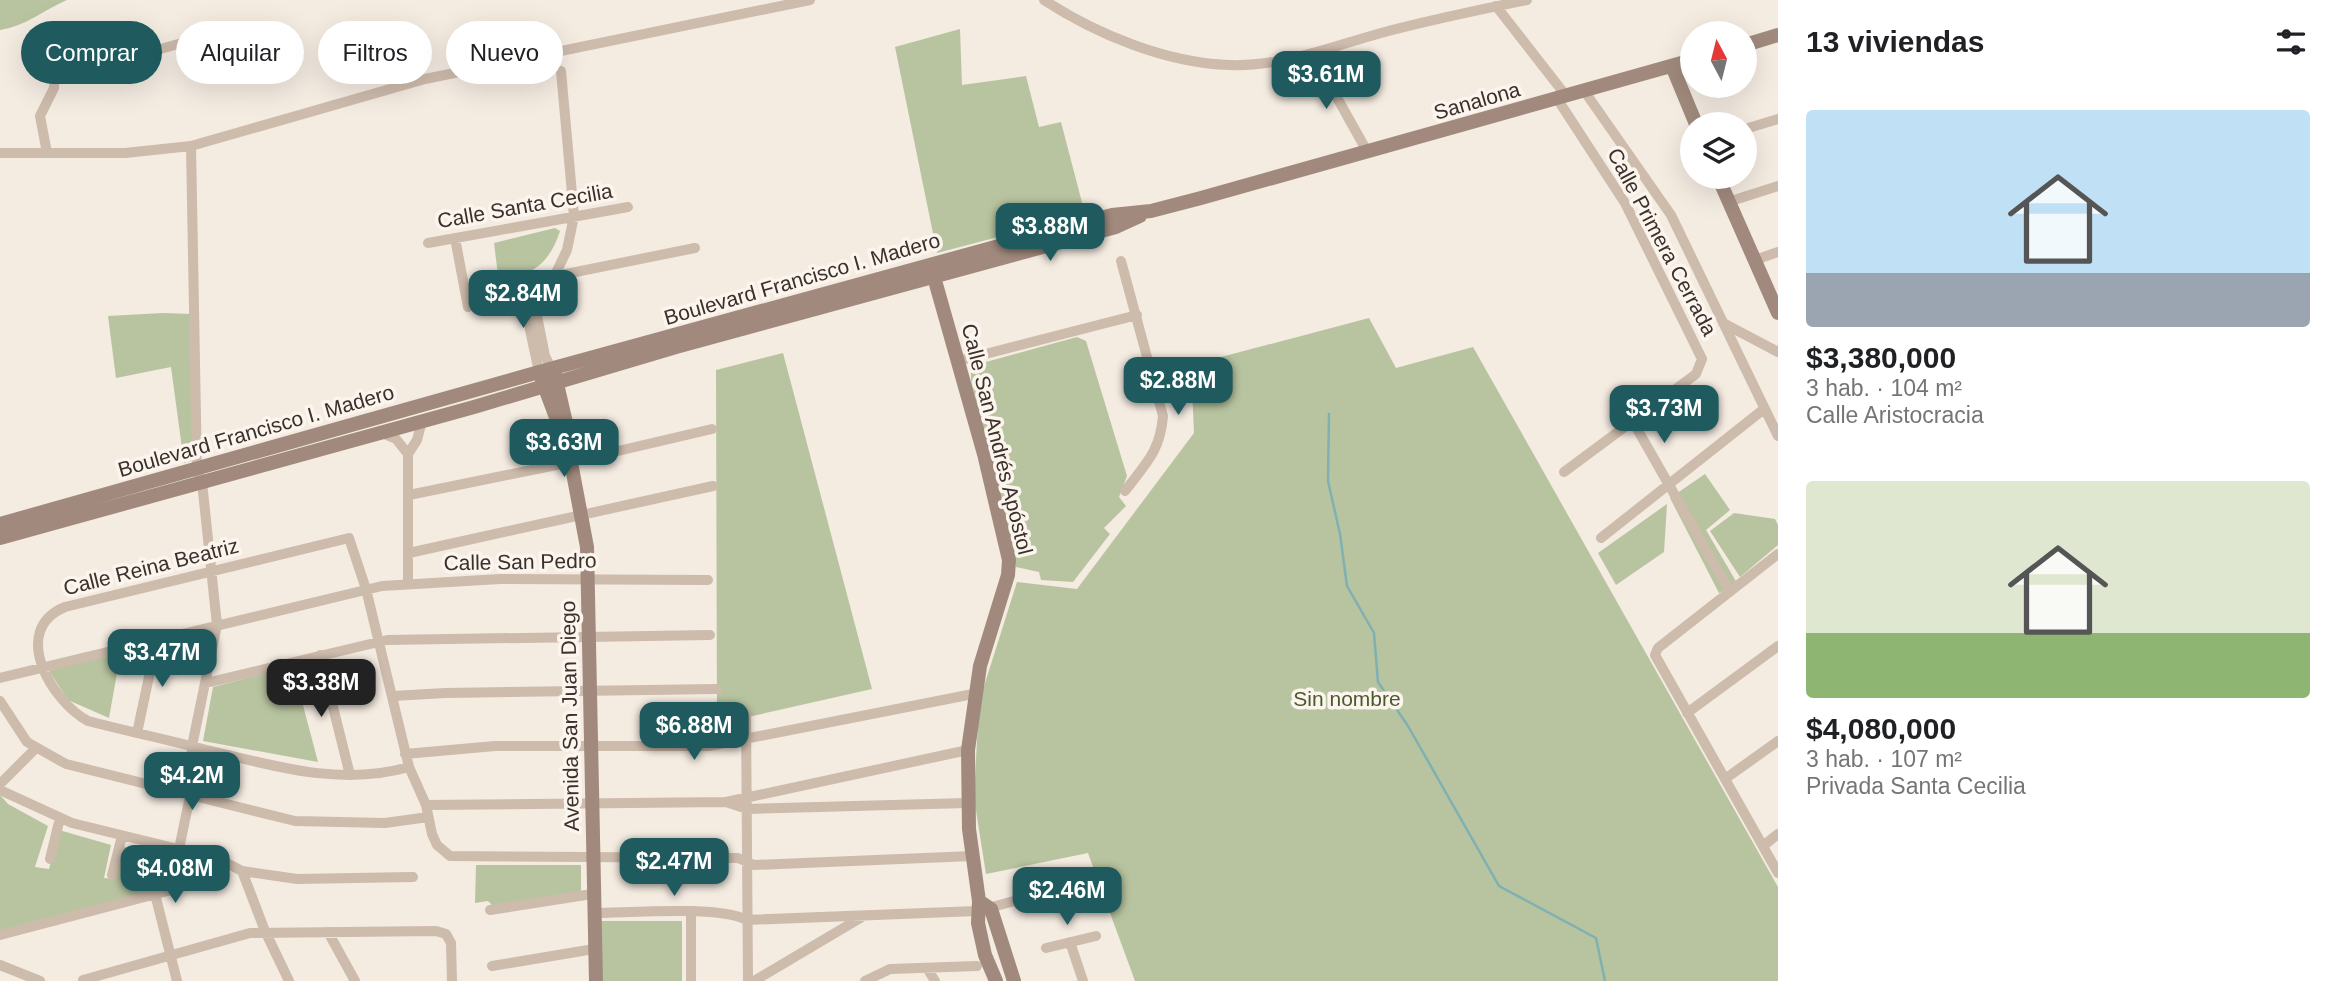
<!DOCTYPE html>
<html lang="es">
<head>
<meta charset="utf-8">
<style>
  :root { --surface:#fff; --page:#f2f2f2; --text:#202124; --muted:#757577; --accent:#1f5a5e }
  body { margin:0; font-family:Arial,sans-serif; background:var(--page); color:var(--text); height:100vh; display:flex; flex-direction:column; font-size:26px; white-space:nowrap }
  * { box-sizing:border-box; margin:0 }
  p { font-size:23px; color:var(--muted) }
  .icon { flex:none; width:38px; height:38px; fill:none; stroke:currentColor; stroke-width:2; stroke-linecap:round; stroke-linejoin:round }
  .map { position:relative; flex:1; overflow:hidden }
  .sheet { display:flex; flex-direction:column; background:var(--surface); width:560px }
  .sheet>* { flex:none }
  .hud { position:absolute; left:21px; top:21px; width:665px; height:63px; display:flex; gap:14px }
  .needle { width:46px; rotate:353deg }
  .controls { position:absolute; left:1680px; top:21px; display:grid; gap:14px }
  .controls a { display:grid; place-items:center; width:77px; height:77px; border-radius:50%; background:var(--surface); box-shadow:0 7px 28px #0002; font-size:35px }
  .price { position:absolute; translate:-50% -60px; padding:0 16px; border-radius:14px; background:var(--accent); color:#fff; font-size:23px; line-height:46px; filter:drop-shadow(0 2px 4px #0008) }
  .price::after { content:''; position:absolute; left:50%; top:42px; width:21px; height:16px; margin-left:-10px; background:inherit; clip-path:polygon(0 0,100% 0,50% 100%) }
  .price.current { background:#222; color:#fff }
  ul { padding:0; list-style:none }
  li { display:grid; align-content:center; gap:14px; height:371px; padding:0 28px }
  li span { display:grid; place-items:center; height:217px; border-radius:7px; color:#555 }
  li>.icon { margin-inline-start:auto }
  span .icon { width:126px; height:126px; fill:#fffc; stroke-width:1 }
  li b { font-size:30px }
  h2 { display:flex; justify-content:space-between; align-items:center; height:84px; padding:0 28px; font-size:30px }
  .tag { padding:0 24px; border-radius:32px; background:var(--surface); box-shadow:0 7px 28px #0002; font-size:24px; line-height:63px }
  .tag.current { background:var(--accent); color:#fff }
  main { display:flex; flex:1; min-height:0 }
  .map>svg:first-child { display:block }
</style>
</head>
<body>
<main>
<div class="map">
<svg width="1778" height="981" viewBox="0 0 1778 981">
  <rect width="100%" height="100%" fill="#f4ebe1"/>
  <!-- green -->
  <path fill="#b8c4a0" d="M 0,0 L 67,0 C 44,10 26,26 0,30 Z
    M 960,29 L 962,85 L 1026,76 L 1039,127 L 1061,122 L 1085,214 L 937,253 L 895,47 Z
    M 555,228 L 560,231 C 549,265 532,274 499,283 L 494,243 Z
    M 163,313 L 191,314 L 197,459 L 184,463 L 171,367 L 116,378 L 108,316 Z
    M 1369,318 L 1396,368 L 1473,347 L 1778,887 L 1778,981 L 1135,981 L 1088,853 L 986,874 L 974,798 L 979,702 L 1017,582 L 1077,589 L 1194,433 L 1191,365 Z
    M 1077,337 L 1086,341 L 1127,476 L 1119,497 L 1126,506 L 1104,528 L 1110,534 L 1073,582 L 1041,580 L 1039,572 L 1016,567 L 971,380 L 971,366 Z
    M 783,353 L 872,689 L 717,724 L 716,370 Z
    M 1705,474 L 1730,510 L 1706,530 L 1737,583 L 1719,593 L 1670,498 Z
    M 1667,504 L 1664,552 L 1616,585 L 1598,553 Z
    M 1734,513 L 1775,519 L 1778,525 L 1778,545 L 1740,577 L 1710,531 Z
    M 121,651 L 109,718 L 68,700 L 49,671 Z
    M 316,660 L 322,683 L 299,690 L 318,762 L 203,741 L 213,687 Z
    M 0,795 L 8,804 L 48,826 L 35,867 L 49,869 L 59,830 L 111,845 L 104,878 L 115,879 L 123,847 L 169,857 L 190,885 L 0,931 Z
    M 476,865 L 581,865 L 581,892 L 492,905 L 488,901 L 475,903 Z
    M 596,921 L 682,921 L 682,981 L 598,981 Z"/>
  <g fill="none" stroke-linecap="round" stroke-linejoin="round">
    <!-- stream -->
    <path stroke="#7fb0b2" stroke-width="2.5" d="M 1329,414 L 1328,481 L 1340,534 L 1347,586 L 1374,633 L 1378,682 L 1408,726 L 1499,886 L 1596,938 L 1605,981"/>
    <!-- street -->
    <path stroke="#cdbbac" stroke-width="10" d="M 1044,0 C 1096,34 1166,63 1229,65 C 1281,67 1331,47 1381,33 C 1429,20 1478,10 1527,0
      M 1496,6 L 1567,97
      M 1312,53 L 1368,153
      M 1585,92 L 1671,215 L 1778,436
      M 1558,100 L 1625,203 L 1702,359 L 1696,374 L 1564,472
      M 1745,129 L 1778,119
      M 0,153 L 125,153 L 191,146 L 425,79 L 810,0
      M 47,153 L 40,116 L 54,88 L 55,67 L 62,61 L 102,54 L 120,55 L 153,51 L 211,35 L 249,29
      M 1728,202 L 1778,186
      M 455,238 L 468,307
      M 428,243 L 628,207
      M 1755,260 L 1778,252
      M 1121,261 L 1163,416 C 1160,452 1146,463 1125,491
      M 555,275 L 567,250 L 574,216 L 561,71
      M 530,281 L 545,356 L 551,368
      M 520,283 L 539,372
      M 466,294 L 695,248
      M 1723,323 L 1778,352
      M 958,361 L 1137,315
      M 1632,420 L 1730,592
      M 382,433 L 396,439 L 408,454 L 408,583
      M 408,454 L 417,440 L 422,421
      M 409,495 L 571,462 L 712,429
      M 1601,538 L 1764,409
      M 409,553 L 713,486
      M 1778,554 L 1658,648 L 1655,655 L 1778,873
      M 320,655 L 350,775
      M 0,678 L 382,586 L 500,579 L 708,580
      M 206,683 L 387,640 L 710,635
      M 393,696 L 445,693 L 717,689
      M 0,701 L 27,742 L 66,764 L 295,821 L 385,823 L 428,817
      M 1687,713 L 1778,646
      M 746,715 L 748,981
      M 137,733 L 157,639
      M 405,754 L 495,746 L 709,746 L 973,694
      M 409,767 C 339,787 271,765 203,749 C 165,739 126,731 88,721 C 52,702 9,630 65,607 L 349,538 L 366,589 L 409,767 L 426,805 L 432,834 L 437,845 L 450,856 L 738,858 L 754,865 L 972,856
      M 1725,779 L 1778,741
      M 0,784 L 35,749
      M 0,790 L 72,823 L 219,859 L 242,871 L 265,931 L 289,981
      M 726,802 L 968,750
      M 426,805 L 726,802 L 747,809 L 967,803
      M 1763,846 L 1778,834
      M 179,849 L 190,796 L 192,746 L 217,625 L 202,482 L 197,471 L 191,146
      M 50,859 L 60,818
      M 242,871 L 297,879 L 413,877
      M 112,875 L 122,836
      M 155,894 L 177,981
      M 490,910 L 592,894
      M 593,913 C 627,913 719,905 746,920 L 977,911 L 1081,883
      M 328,932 L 355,981
      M 0,935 L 179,888 L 191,880 L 199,854
      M 1070,942 L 1083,981
      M 1046,948 L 1096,936
      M 0,965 L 40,981
      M 492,966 L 594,949
      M 927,968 L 935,981
      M 83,980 L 250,933 L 436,931 L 446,934 L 451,943 L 452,981
      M 691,981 L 691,913
      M 754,981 L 862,917
      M 865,981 L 890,969 L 977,966"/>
    <!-- secondary -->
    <path stroke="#a18a7d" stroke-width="14" d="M 1745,45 L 1778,35
      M 1672,66 L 1696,124
      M 1718,177 L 1778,313
      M 934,277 L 984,454 L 1009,560 L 1008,575 L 980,666 L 968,750 L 969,829 L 979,901 L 978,923 L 985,955 L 996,981
      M 555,375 L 567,427
      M 542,380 L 569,452 L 587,547 L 596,981
      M 0,524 L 539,372 L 1112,215 L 1151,211 L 1201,198 L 1692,60
      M 0,538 L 474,407 L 676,347 L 1116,227 L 1140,216
      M 979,901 L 991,909 L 1014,981"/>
  </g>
  <g text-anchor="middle" stroke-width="7" stroke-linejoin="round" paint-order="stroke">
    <!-- street labels -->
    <g font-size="21" fill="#3b302b" stroke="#fbf5ee">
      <text transform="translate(1477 101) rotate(-16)" y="7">Sanalona</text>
      <text transform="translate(525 206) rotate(-10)" y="7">Calle Santa Cecilia</text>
      <text transform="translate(1662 242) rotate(62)" y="7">Calle Primera Cerrada</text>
      <text transform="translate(802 279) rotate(-16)" y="7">Boulevard Francisco I. Madero</text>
      <text transform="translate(256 431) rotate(-16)" y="7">Boulevard Francisco I. Madero</text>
      <text transform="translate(997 439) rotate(76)" y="7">Calle San Andrés Apóstol</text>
      <text transform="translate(520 562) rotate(-1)" y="7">Calle San Pedro</text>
      <text transform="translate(151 567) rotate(-14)" y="7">Calle Reina Beatriz</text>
      <text transform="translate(570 716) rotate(-91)" y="7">Avenida San Juan Diego</text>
    </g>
    <!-- park labels -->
    <g font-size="21" fill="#4a5a2e" stroke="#fbf5ee">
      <text x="1347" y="706">Sin nombre</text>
    </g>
  </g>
</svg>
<div class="controls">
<a><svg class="needle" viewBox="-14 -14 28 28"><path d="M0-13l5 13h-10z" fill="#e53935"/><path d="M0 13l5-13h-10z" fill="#757577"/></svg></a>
<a><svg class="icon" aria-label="layers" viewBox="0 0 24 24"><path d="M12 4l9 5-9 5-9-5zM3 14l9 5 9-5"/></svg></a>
</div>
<b class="price" style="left:1326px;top:111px">$3.61M</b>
<b class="price" style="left:1050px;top:263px">$3.88M</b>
<b class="price" style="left:523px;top:330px">$2.84M</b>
<b class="price" style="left:1178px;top:417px">$2.88M</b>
<b class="price" style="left:1664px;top:445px">$3.73M</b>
<b class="price" style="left:564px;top:479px">$3.63M</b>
<b class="price" style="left:162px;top:689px">$3.47M</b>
<b class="price current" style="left:321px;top:719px">$3.38M</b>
<b class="price" style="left:694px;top:762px">$6.88M</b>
<b class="price" style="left:192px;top:812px">$4.2M</b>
<b class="price" style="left:674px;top:898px">$2.47M</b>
<b class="price" style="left:175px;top:905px">$4.08M</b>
<b class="price" style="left:1067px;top:927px">$2.46M</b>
<div class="hud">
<a class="tag current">Comprar</a>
<a class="tag">Alquilar</a>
<a class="tag">Filtros</a>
<a class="tag">Nuevo</a>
</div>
</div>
<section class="sheet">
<h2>13 viviendas<svg class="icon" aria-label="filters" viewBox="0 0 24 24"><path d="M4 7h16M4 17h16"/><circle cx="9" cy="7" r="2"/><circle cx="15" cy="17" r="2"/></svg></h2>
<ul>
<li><span style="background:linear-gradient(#bfe0f5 75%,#9aa5b1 0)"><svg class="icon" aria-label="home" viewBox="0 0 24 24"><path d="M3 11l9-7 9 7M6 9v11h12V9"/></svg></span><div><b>$3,380,000</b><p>3 hab. · 104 m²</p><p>Calle Aristocracia</p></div></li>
<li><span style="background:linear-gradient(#dfe7d0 70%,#8fb573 0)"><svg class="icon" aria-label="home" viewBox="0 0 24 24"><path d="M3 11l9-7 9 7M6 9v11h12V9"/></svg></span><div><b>$4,080,000</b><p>3 hab. · 107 m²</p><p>Privada Santa Cecilia</p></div></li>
</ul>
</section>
</main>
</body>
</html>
